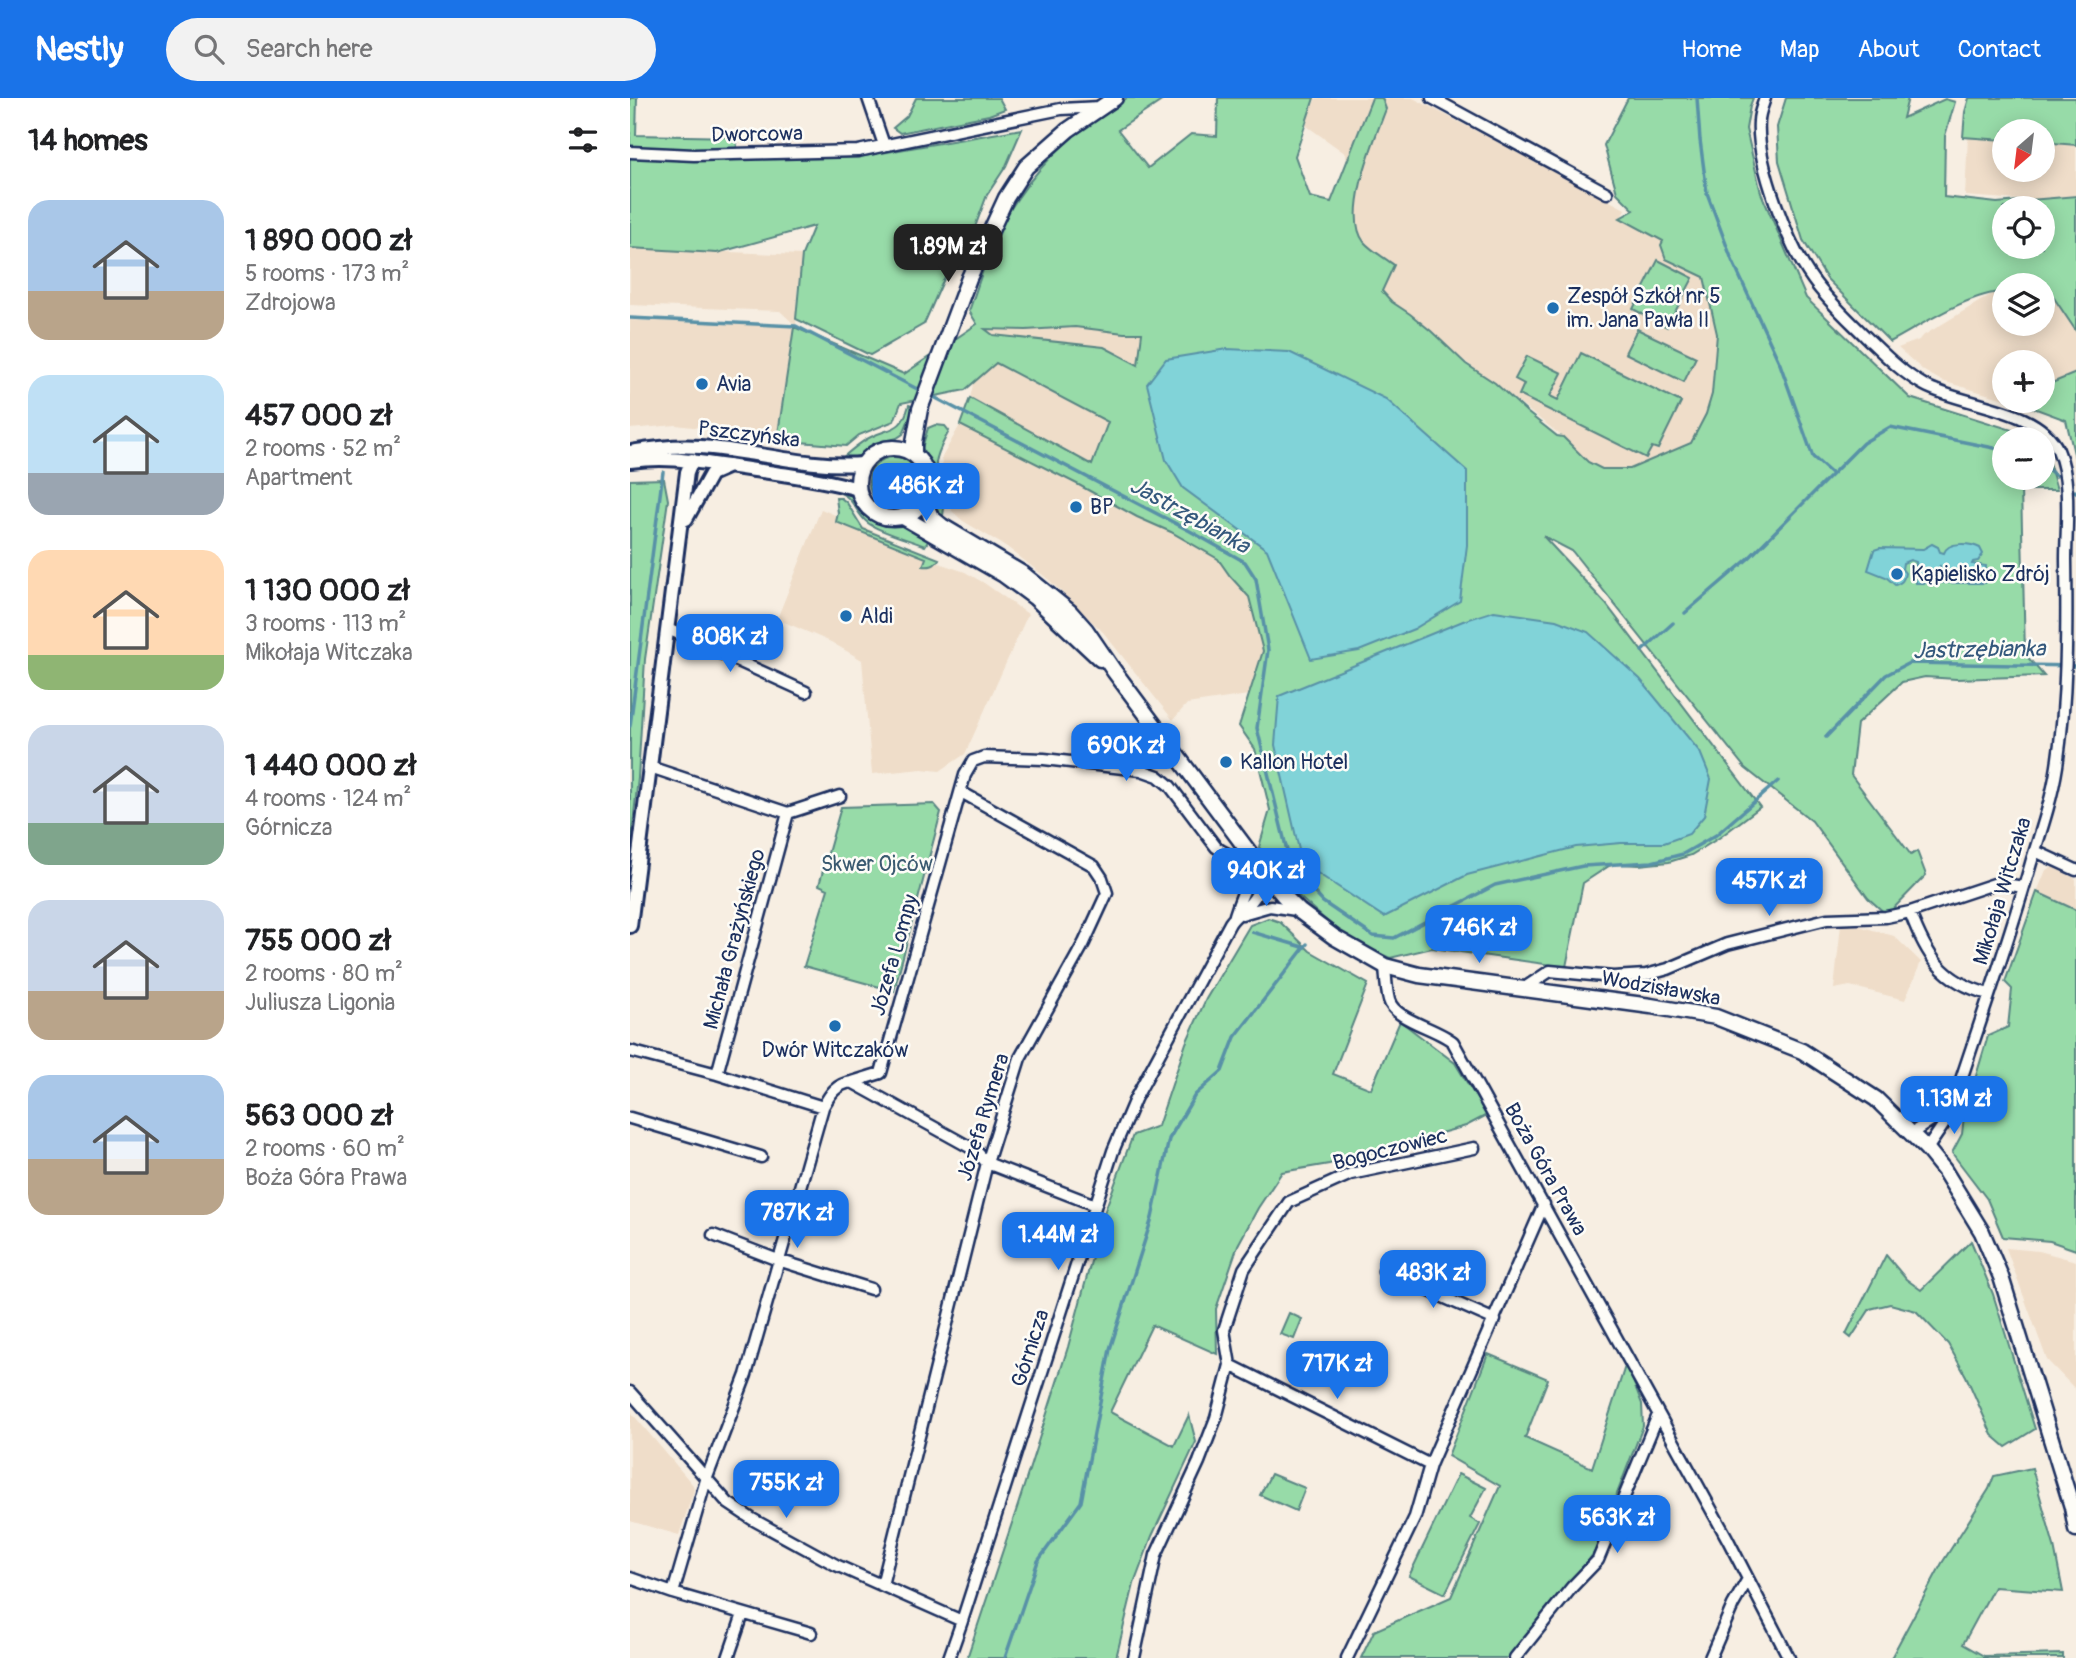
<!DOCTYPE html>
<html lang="en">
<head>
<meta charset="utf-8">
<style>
  :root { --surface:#fff; --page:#f2f2f2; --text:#202124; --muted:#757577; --accent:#1a73e8 }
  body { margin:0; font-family:Pangolin,sans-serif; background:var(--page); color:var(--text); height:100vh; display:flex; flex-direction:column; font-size:26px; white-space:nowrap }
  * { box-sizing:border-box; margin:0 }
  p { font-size:23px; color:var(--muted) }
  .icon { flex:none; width:38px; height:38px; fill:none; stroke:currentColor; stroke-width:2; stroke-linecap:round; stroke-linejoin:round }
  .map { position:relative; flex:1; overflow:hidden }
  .details { display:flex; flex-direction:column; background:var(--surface); width:630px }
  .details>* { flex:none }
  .needle { width:46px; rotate:208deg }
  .fabs { position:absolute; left:1362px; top:21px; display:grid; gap:14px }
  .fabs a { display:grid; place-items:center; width:63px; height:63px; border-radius:50%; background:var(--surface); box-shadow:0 4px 18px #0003; font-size:35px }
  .price { position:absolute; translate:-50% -60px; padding:0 16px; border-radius:14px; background:var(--accent); color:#fff; font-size:23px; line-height:46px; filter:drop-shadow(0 2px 4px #0008) }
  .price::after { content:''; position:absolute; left:50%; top:42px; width:21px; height:16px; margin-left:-10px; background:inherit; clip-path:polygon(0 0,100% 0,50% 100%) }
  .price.on { background:#222; color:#fff }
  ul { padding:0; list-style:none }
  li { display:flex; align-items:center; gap:21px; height:175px; padding:0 28px }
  li span { display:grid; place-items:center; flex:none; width:196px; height:140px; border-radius:21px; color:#555 }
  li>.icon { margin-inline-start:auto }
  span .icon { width:84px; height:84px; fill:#fffc; stroke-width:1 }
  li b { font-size:30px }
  h2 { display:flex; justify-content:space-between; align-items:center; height:84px; padding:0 28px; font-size:30px }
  header { display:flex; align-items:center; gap:42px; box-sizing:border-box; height:98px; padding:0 35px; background:var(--accent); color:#fff }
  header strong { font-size:33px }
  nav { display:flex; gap:38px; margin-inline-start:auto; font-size:24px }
  .search { width:490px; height:63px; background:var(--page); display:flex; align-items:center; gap:18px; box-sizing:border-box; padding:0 24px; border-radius:38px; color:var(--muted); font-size:26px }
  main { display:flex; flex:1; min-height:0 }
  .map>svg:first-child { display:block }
</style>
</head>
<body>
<header>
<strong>Nestly</strong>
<div class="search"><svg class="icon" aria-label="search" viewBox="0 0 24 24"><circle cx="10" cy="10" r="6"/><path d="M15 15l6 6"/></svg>Search here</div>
<nav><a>Home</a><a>Map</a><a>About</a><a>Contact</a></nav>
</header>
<main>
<section class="details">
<h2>14 homes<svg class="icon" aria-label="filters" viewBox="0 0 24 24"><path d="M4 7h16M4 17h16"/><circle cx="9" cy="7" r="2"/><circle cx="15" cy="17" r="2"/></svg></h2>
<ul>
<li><span style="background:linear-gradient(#a9c7e8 65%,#b9a48a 0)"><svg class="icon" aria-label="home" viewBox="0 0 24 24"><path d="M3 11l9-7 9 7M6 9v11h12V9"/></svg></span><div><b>1 890 000 zł</b><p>5 rooms · 173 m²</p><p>Zdrojowa</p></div></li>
<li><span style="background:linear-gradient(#bfe0f5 70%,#9aa5b1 0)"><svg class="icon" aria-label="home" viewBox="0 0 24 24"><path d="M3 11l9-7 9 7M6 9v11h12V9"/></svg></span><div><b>457 000 zł</b><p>2 rooms · 52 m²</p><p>Apartment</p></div></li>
<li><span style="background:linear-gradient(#ffd9b3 75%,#8fb573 0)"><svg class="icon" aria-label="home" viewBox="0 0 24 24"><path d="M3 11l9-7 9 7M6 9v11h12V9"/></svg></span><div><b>1 130 000 zł</b><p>3 rooms · 113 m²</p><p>Mikołaja Witczaka</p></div></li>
<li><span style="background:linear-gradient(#c9d6e8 70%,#7fa58c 0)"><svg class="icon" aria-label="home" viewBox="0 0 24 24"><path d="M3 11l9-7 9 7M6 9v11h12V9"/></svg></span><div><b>1 440 000 zł</b><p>4 rooms · 124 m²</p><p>Górnicza</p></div></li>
<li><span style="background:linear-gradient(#c9d6e8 65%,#b9a48a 0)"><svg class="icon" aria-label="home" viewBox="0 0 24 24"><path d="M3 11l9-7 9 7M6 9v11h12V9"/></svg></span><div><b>755 000 zł</b><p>2 rooms · 80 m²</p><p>Juliusza Ligonia</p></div></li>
<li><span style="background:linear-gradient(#a9c7e8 60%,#b9a48a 0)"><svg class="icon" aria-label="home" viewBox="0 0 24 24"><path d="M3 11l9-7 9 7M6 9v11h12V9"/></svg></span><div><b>563 000 zł</b><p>2 rooms · 60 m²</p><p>Boża Góra Prawa</p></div></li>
</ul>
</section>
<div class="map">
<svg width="1446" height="1560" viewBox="0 0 1446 1560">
  <rect width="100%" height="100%" fill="#f7eee2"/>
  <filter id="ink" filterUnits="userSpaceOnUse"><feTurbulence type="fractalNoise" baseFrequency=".0143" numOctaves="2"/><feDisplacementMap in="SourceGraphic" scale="14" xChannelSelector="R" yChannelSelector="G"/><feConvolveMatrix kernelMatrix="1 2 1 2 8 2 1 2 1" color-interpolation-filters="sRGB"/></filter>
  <g filter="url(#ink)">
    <!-- built -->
    <path fill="#efddc9" d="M 686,0 L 783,0 L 995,111 L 991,120 L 1033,143 L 1074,179 L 1087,236 L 1082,296 L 1076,316 L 1061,345 L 1002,370 L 972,371 L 957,364 L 933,339 L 731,183 L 716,56 L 674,26 Z
      M 1338,38 L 1374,41 L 1374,72 L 1412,72 L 1412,44 L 1446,47 L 1446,106 L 1335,98 Z
      M 0,150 L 172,157 L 167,196 L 166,228 L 164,229 L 147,339 L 46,327 L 0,331 L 0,222 L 165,227 L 150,213 L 0,207 Z
      M 1365,194 L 1374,194 L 1374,226 L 1412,226 L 1412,194 L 1419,194 L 1446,233 L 1446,275 L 1412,289 L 1412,264 L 1374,264 L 1374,301 L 1312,283 L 1294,273 L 1268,250 L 1289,242 L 1291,239 Z
      M 445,229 L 494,235 L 512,235 L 496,386 L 340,300 L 345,278 L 349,230 L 396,232 Z
      M 330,327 L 447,386 L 507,419 L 541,434 L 604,469 L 613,478 L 636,540 L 625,596 L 557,606 L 543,622 L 473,534 L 419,482 L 377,449 L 333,423 L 322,413 L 311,361 Z
      M 191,411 L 309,461 L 309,465 L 335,474 L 354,485 L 398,516 L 335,656 L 310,673 L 292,671 L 242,676 L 232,562 L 201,544 L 147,521 Z
      M 1423,769 L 1446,781 L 1446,812 L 1407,794 L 1416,772 Z
      M 1211,827 L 1229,828 L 1264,838 L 1291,864 L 1275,902 L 1220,888 L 1204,891 Z
      M 1376,1150 L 1409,1153 L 1446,1163 L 1446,1292 L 1417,1262 Z
      M 0,1313 L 63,1387 L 64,1392 L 49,1437 L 0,1423 Z"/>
    <!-- green -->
    <path fill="#97dba8" stroke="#598583" stroke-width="2" fill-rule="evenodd" d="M 0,0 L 7,0 L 6,37 L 106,39 L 108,61 L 228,59 L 392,31 L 376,68 L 357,97 L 345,129 L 334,143 L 313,183 L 294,226 L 240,257 L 166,221 L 172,157 L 184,128 L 87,155 L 0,150 Z
      M 286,0 L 369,0 L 375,11 L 359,17 L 270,35 L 263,30 L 277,18 Z
      M 497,0 L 536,0 L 488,32 L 518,70 L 561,36 L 587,38 L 588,0 L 684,0 L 665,58 L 680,99 L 701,104 L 742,0 L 752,0 L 756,11 C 745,40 712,116 734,144 C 742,153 755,160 764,167 L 752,193 L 762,204 L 780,216 L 801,233 L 836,266 L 865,285 L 898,315 L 927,338 L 933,339 L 958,364 L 972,371 L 1000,371 L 1061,345 L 1076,316 L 1082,296 L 1087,236 L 1074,179 L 1036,161 L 1031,147 L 1033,143 L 990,120 L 1004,112 L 987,95 L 974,47 L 998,0 L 1123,0 L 1120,8 L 1116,31 L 1131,95 L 1176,200 L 1280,300 L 1398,337 L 1401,341 L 1374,341 L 1374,380 L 1412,380 L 1412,354 L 1418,361 L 1427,392 L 1401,392 L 1391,390 L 1395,556 L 1414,578 L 1326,581 L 1295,579 L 1272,584 L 1227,626 L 1221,677 L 1281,757 L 1287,753 L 1296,777 L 1257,817 L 1238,800 L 1182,723 L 1115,670 L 942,453 L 913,438 L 976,506 L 1130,709 L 1089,740 L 1061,757 L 1039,764 L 1009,767 L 987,766 L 979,768 L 953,785 L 936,869 L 802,850 L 760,860 L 716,840 L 665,795 L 629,749 L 640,712 L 625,651 L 609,628 L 633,553 L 619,499 L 600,478 L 588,461 L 541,434 L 507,419 L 447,386 L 330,327 L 340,300 L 462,367 L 478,324 L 366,265 L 335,292 L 271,305 L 264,323 L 229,337 L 216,348 L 147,342 L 164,229 L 274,276 L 347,226 L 339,213 C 348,188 356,160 367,136 C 394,79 443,31 497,0 ZM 445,229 L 494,235 L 512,235 L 508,267 L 474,249 L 363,237 L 355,231 L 396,232 Z
      M 1156,0 L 1278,0 L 1273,20 L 1315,1 L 1325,4 L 1315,38 L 1314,99 L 1367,105 L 1446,98 L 1446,233 L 1420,194 L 1412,194 L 1412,187 L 1374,187 L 1374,194 C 1341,194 1290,228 1260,244 L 1197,181 L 1173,142 L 1149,63 L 1147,29 ZM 1374,110 L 1412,110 L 1412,149 L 1374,149 Z
      M 1339,0 L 1446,0 L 1446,47 L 1412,44 L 1412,33 L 1374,33 L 1374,42 L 1333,39 L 1335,14 Z
      M 1028,162 L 1063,180 L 1037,229 L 1003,211 Z
      M 1007,231 L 1066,259 L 1054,284 L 995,255 Z
      M 951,255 L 1051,304 L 1028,351 L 1022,349 L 1016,360 L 889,297 L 894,286 L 885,281 L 897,258 L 932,275 L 920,298 L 928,302 Z
      M 1446,275 L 1446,364 L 1436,322 L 1398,308 L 1400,303 L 1412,303 L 1412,289 Z
      M 279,307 L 284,309 L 273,336 L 267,340 L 240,348 L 229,358 L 210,362 C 220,353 231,343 243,338 C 263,329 272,333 279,307 Z
      M 305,327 L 315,328 L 319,333 C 314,343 307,354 306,365 C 305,383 320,406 311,422 L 301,407 C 305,382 306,372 292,350 L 298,330 Z
      M239 384a25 25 0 1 1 50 0a25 25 0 1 1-50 0Z
      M 34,381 L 38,402 L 15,561 L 8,680 L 0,754 L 0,382 Z
      M 205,389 L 219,393 L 235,413 L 247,420 L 254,424 L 271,424 L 301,439 L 295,448 C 281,442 249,434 238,425 C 224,414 225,399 207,394 Z
      M 206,400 L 211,400 L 217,405 L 233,431 L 309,461 C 305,468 300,469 293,468 L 296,460 L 206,424 L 208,415 Z
      M 304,706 L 311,714 L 264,893 L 174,868 L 198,791 L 189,787 L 211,709 Z
      M 1407,794 L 1446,812 L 1446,1152 L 1420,1143 L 1373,1139 L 1357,1101 L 1322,1055 L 1332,1036 L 1334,1018 L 1358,938 L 1378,929 L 1382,891 L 1375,884 Z
      M 638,820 L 650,824 L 680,853 L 738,886 L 703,976 L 741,991 L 770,923 L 825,965 L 857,1017 L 836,1028 L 699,1066 L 652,1074 L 628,1110 L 608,1147 L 586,1211 L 587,1256 L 522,1227 L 480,1314 L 544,1348 L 559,1317 L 566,1344 L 522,1438 L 504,1486 L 486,1560 L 337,1560 L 388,1407 L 438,1249 L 474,1115 L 503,1037 L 528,1028 L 556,945 L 576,901 L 620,827 Z
      M 1341,1143 L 1363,1196 L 1405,1331 L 1376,1349 L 1362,1337 L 1336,1278 L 1318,1246 L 1286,1213 L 1260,1206 L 1240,1211 L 1221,1240 L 1216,1236 L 1256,1157 L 1276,1181 L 1291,1192 Z
      M 659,1215 L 672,1221 L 664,1241 L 650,1236 Z
      M 858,1256 L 918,1281 L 895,1340 L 962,1370 L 996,1265 L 1012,1306 L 1013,1328 L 965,1453 L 891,1560 L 731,1560 L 744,1533 L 821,1499 L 870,1388 L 818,1358 Z
      M 1402,1370 L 1424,1448 L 1433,1494 L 1364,1489 L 1333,1546 L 1354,1558 L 1433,1556 L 1433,1560 L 1261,1560 L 1312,1465 L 1359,1391 L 1364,1378 Z
      M 641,1376 L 675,1390 L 666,1413 L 630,1397 Z
      M 828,1376 L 856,1390 L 840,1420 L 850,1426 L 815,1496 L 779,1478 Z"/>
    <!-- water -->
    <path fill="#81d3d8" stroke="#5891a7" stroke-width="2" d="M 597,251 L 659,254 L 756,301 L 837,373 L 837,447 L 830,503 L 784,531 L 729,553 L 681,561 L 637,452 L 553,390 L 536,362 L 517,286 L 536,261 Z
      M 1302,446 L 1308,449 L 1310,454 L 1314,455 C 1318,443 1340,445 1350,450 L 1353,456 L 1348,463 L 1343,464 L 1342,466 L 1356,468 L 1355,485 L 1311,485 L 1310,467 C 1306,487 1309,485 1286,485 L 1286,464 L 1280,462 L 1273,465 L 1272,471 L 1275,475 C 1274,482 1272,485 1265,487 L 1256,479 L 1238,472 L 1244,452 L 1250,450 L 1293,451 Z
      M 864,513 L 926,522 L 958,534 L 1010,581 L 1070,654 L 1081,681 L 1074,718 L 1059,736 L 1034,745 L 991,745 L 946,749 L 837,777 L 754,819 L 672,765 L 645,647 L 649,598 L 833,523 Z"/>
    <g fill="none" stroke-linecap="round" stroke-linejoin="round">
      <!-- stream -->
      <path stroke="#5891a7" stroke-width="3.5" d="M 1067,0 L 1070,42 L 1077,95 L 1102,162 L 1150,266 L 1183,359 L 1202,376
        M 0,220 L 166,228 L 293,294
        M 300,297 L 560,433 L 615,464 L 626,481 L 638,552 L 627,630 L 661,769 L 693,804 L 743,838 L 764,840 L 865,787 L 953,768 L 1022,764 L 1053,756 L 1086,737 L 1148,683
        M 1412,366 L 1426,378
        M 1445,393 L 1446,394
        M 1055,515 L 1119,460 L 1233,345 L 1260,329 L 1374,352
        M 1012,553 L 1043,525
        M 0,628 L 33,374
        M 1196,639 L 1256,577 L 1279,565 L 1446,568
        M 622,834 L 673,849
        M 375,1560 L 408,1463 L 451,1404 L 480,1251 L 522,1120 L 539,1041 L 565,997 L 592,973 L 605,939 L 677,846"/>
      <defs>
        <path id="minor" d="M 238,0 L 254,47
          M 802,0 L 977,95
          M 1135,0 C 1133,7 1129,15 1129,23 C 1126,64 1158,148 1183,182 C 1198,203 1217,220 1235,238 C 1254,256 1271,274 1294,287 C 1332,308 1408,309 1428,352 C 1442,385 1436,427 1436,462 C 1437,530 1437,601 1427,668 C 1422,701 1411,733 1401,765 C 1378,846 1349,926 1323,1006 L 1318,1011 L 1316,1023 L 1297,1051
          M 0,54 L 64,57 L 228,53 L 431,11 L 470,9
          M 38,531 L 176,594
          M 20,669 L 158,715
          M 1405,753 L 1446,772
          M 1280,814 C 1296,857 1312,884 1359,896
          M 612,816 L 640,808 L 666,812
          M 605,817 C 611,799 616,782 632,770
          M 755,868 C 756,878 756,891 759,902 C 764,922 807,930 823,944 L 1097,1440 L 1159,1560
          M 893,891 L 920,873 L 983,879 L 1016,877 L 1038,871 L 1097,846 L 1197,821 L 1256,819 L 1280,814 L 1367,785 L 1394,789
          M 0,953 L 87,976 L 193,1009 C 200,996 206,986 222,984 L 345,1052 L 357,1065 L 465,1107
          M 87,976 L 158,715 L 210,698
          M 222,984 L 251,975 L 335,677 L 343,663 L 354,659 L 414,661 L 511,672 L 528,678 L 540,688 L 586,749 C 598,758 606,760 619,754
          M 0,1020 L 131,1059
          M 1282,1035 L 1318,1011
          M 83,1137 L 148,1162 L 241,1191
          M 754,1173 L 865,1222
          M 600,1267 L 800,1367
          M 0,1294 L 98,1405 L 122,1421 L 206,1467 L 332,1523
          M 0,1480 L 43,1495 L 181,1535
          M 252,1487 L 357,1065 L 390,960 L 454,845 L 477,795 L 472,780 L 464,768 L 331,694
          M 43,1495 L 76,1382 L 116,1277 L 193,1009
          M 98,1560 L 113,1516
          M 319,1560 L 332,1523 L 483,1053 L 505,1001 L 600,825 C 606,816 615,812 621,804 C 628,796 632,786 636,777
          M 504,1560 L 526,1457 L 569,1364 L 586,1320 L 600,1267 L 594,1232 L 614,1171 L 659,1104 L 721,1076 L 844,1050
          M 717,1560 L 785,1419 L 800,1367 L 914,1106
          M 885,1560 L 942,1489 L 968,1462 L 1028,1317
          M 1080,1560 L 1103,1507 L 1118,1481"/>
        <path id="tertiary" d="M 0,354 C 23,350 47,347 71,349 C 124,353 179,370 233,366
          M 0,363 C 36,358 63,363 98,368 C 141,375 185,379 228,391
          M 56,421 L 81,376 L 97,369
          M 0,828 L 57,374 L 62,362"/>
        <path id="secondary" d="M228 385a35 35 0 1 1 70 0a35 35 0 1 1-70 0Z
          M 284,357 L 284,344 L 290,311 L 339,180 L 376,100 L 396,69 L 438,32 L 485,0
          M 294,402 L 301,419 L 312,428 L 393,476 L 440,514 L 456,532 L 484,573 L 636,777 L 653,797 L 669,813 L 704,839 L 755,868 L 789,877 L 1021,908 L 1086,919 L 1172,953 L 1246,1001 L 1297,1051 L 1314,1072 L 1352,1134 L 1371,1179 L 1442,1409 L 1446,1431
          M 273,419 L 374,477 L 404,499 L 470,561"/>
      </defs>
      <!-- minor casing -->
      <use href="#minor" stroke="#1b2f5e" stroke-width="15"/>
      <!-- tertiary casing -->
      <use href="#tertiary" stroke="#1b2f5e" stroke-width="18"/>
      <!-- secondary casing -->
      <use href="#secondary" stroke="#1b2f5e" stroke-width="19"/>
      <!-- minor -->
      <use href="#minor" stroke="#fdfcf7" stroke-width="10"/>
      <!-- tertiary -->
      <use href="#tertiary" stroke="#fdfcf7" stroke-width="12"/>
      <!-- secondary -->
      <use href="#secondary" stroke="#fdfcf7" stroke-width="14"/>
    </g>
  </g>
  <!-- markers -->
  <g fill="#1f6fb2" stroke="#fdfcf7" stroke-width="2.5">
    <circle cx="923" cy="210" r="7"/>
    <circle cx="72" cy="286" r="7"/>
    <circle cx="446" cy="409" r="7"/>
    <circle cx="1267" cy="476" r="7"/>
    <circle cx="216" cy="518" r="7"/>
    <circle cx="596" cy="664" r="7"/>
    <circle cx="205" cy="928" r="7"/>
  </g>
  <g text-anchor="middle" stroke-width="5" stroke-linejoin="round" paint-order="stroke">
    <!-- street labels -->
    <g font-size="21" fill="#1b2f5e" stroke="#fdfcf7">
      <text transform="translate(127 36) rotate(-1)" y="7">Dworcowa</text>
      <text transform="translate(119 336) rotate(7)" y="7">Pszczyńska</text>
      <text transform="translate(1372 793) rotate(-73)" y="7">Mikołaja Witczaka</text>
      <text transform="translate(104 841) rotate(-75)" y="7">Michała Grażyńskiego</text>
      <text transform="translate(264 857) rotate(-74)" y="7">Józefa Lompy</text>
      <text transform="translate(1031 890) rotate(10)" y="7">Wodzisławska</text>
      <text transform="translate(353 1019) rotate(-73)" y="7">Józefa Rymera</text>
      <text transform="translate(760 1051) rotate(-14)" y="7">Bogoczowiec</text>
      <text transform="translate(916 1071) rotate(61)" y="7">Boża Góra Prawa</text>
      <text transform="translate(400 1250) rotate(-72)" y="7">Górnicza</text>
    </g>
    <!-- poi labels -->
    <g font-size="21" fill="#1b2f5e" stroke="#fdfcf7" text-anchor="start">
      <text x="937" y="205">Zespół Szkół nr 5<tspan x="937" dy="24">im. Jana Pawła II</tspan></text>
      <text x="86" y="293">Avia</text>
      <text x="460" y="416">BP</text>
      <text x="1281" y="483">Kąpielisko Zdrój</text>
      <text x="230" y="525">Aldi</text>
      <text x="610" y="671">Kallon Hotel</text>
      <text x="205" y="959" text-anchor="middle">Dwór Witczaków</text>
    </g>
    <!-- park labels -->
    <g font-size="21" fill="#3a5a70" stroke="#fdfcf7">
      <text x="247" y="773">Skwer Ojców</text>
    </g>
    <!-- water labels -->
    <g font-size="23" font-style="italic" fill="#34587c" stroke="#fdfcf7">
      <text transform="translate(560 417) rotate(29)" y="8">Jastrzębianka</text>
      <text transform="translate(1349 551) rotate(-1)" y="8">Jastrzębianka</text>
    </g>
  </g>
</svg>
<div class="fabs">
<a><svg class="needle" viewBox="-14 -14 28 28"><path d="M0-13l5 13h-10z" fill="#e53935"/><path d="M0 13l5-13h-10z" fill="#757577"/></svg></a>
<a><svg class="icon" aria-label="locate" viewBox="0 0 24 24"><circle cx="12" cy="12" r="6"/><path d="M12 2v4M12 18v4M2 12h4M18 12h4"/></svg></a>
<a><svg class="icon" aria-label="layers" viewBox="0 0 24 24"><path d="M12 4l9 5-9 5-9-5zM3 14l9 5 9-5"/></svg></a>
<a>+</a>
<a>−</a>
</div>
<b class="price on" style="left:318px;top:186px">1.89M zł</b>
<b class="price" style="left:296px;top:425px">486K zł</b>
<b class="price" style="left:100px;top:576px">808K zł</b>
<b class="price" style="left:496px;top:685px">690K zł</b>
<b class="price" style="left:636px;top:810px">940K zł</b>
<b class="price" style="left:1139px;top:820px">457K zł</b>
<b class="price" style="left:849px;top:867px">746K zł</b>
<b class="price" style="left:1324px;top:1038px">1.13M zł</b>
<b class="price" style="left:167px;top:1152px">787K zł</b>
<b class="price" style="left:428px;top:1174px">1.44M zł</b>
<b class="price" style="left:803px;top:1212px">483K zł</b>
<b class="price" style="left:707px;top:1303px">717K zł</b>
<b class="price" style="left:156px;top:1422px">755K zł</b>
<b class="price" style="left:987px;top:1457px">563K zł</b>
</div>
</main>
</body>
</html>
